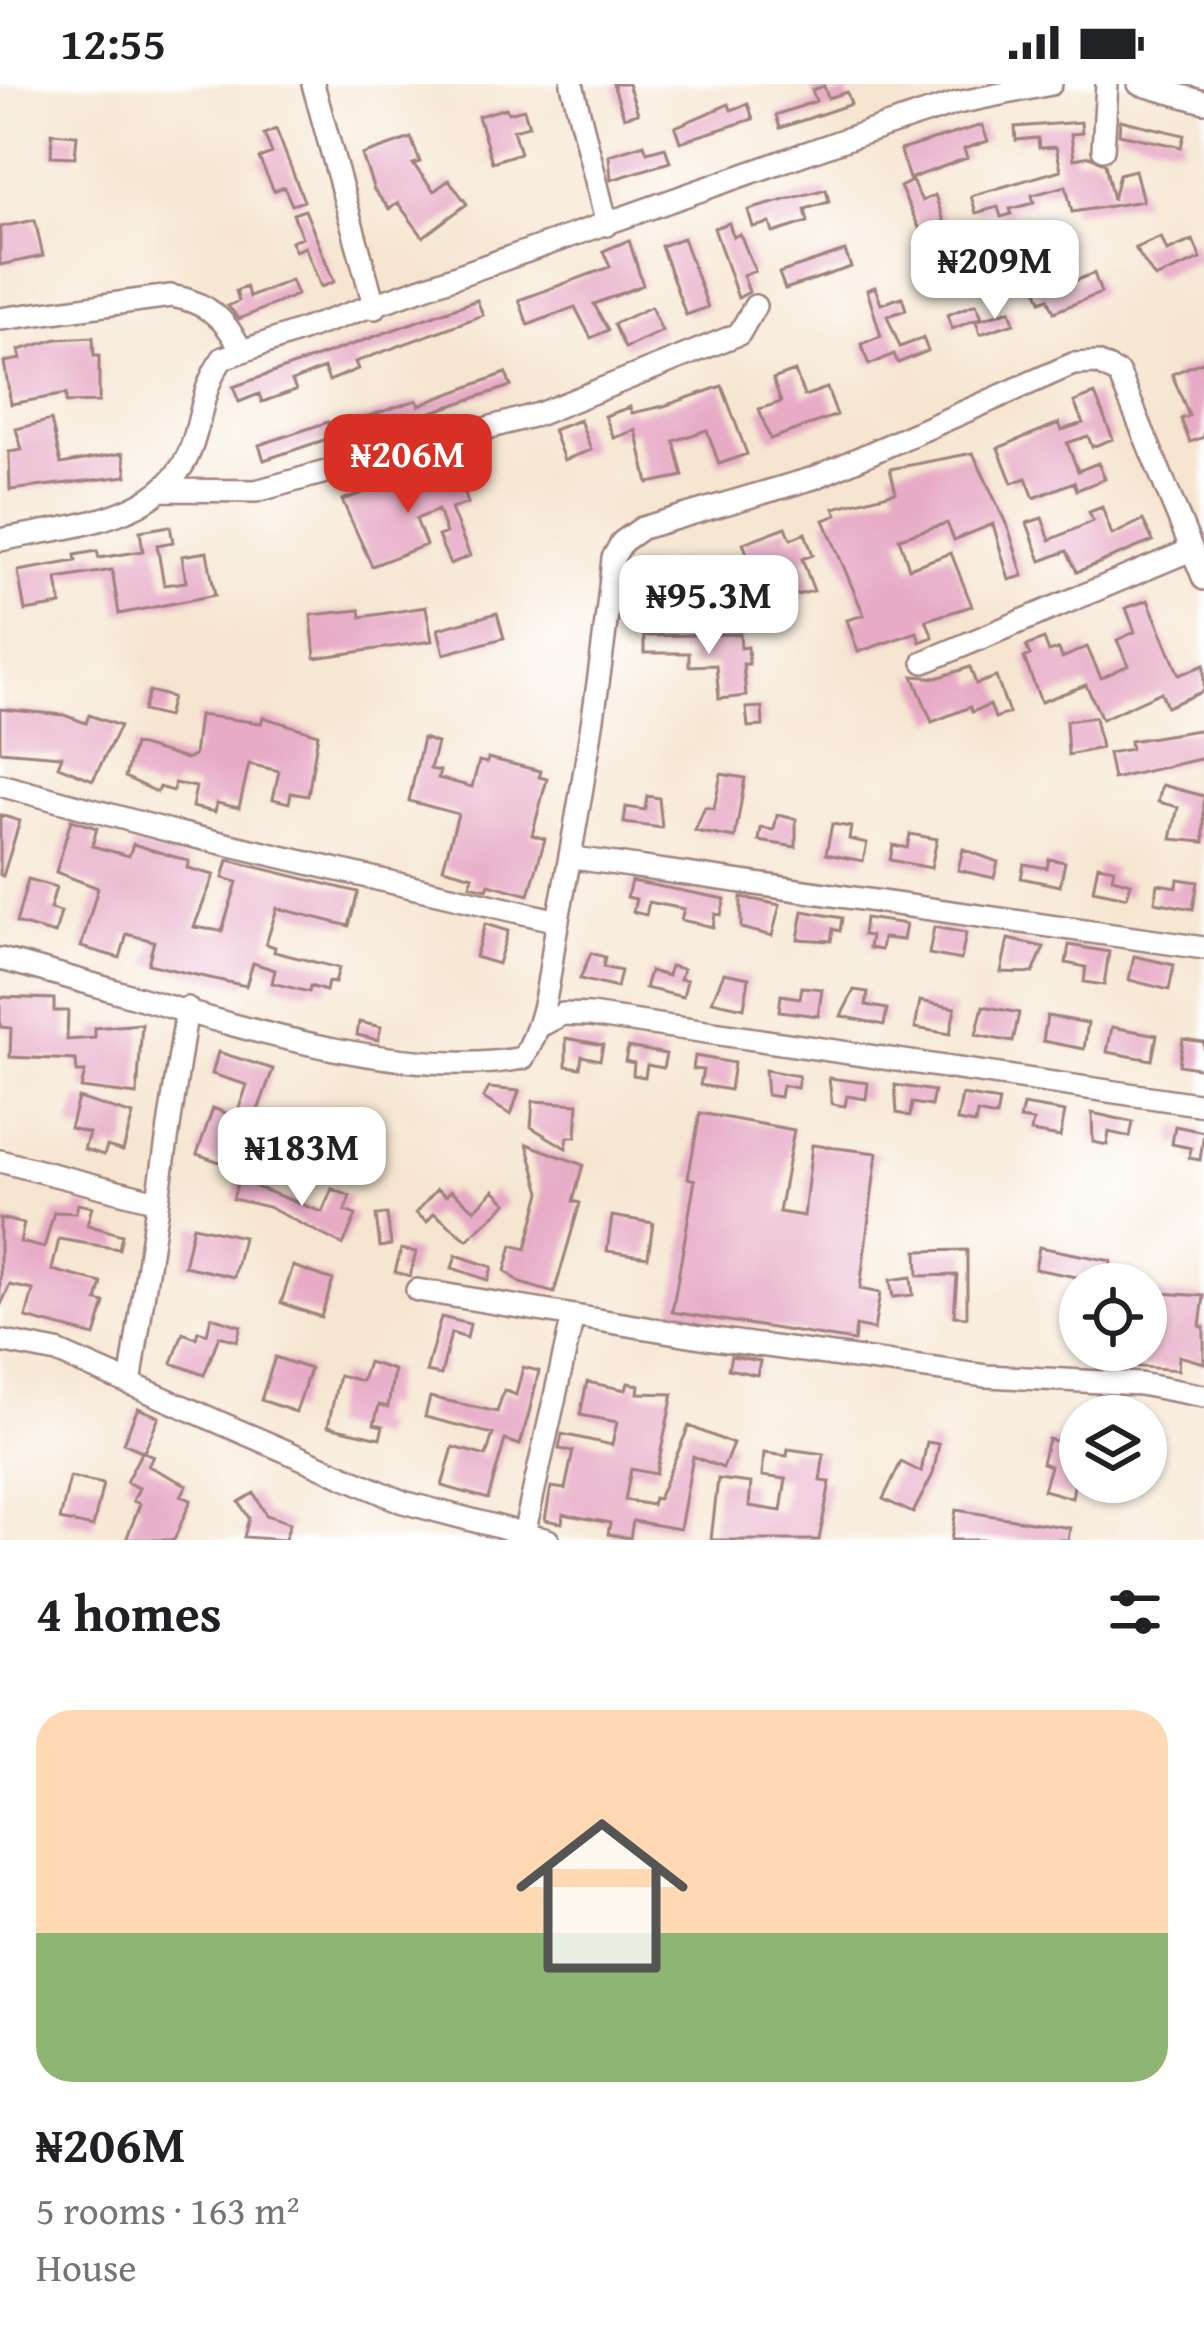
<!DOCTYPE html>
<html lang="en">
<head>
<meta charset="utf-8">
<style>
  :root { --surface:#fff; --page:#f6f6f6; --text:#202124; --muted:#757577; --accent:#d93025 }
  body { margin:0; font-family:"Gentium Book Plus",serif; background:var(--page); color:var(--text); height:100vh; display:flex; flex-direction:column; font-size:45px; white-space:nowrap }
  * { box-sizing:border-box; margin:0 }
  p { font-size:39px; color:var(--muted) }
  .icon { flex:none; width:66px; height:66px; fill:none; stroke:currentColor; stroke-width:2; stroke-linecap:round; stroke-linejoin:round }
  .map { position:relative; height:1456px; overflow:hidden }
  .sheet { display:flex; flex-direction:column; background:var(--surface); flex:1 }
  .sheet>* { flex:none }
  .buttons { position:absolute; left:1059px; top:1179px; display:grid; gap:24px }
  .buttons a { display:grid; place-items:center; width:108px; height:108px; border-radius:50%; background:var(--surface); box-shadow:0 3px 9px #0004; font-size:60px }
  .price { position:absolute; translate:-50% -102px; padding:0 27px; border-radius:24px; background:#fff; color:#222; font-size:39px; line-height:78px; filter:drop-shadow(0 3px 6px #0008) }
  .price::after { content:''; position:absolute; left:50%; top:72px; width:36px; height:27px; margin-left:-18px; background:inherit; clip-path:polygon(0 0,100% 0,50% 100%) }
  .price.selected { background:var(--accent); color:#fff }
  ul { padding:0; list-style:none }
  li { display:grid; align-content:center; gap:24px; height:636px; padding:0 36px }
  li span { display:grid; place-items:center; height:372px; border-radius:36px; color:#555 }
  li>.icon { margin-inline-start:auto }
  span .icon { width:216px; height:216px; fill:#fffc; stroke-width:1 }
  li b { font-size:51px }
  h2 { display:flex; justify-content:space-between; align-items:center; height:144px; padding:0 36px; font-size:51px }
  .status { display:flex; justify-content:space-between; align-items:center; height:84px; padding:0 60px; background:var(--surface); direction:ltr }
  .status svg { height:33px; fill:currentColor }
  .map>svg:first-child { display:block }
</style>
</head>
<body>
<div class="status"><b>12:55</b><svg viewBox="0 0 49 12"><path d="M0 12V9h3v3zM5 12V6h3v6zM10 12V3h3v9zM15 12V0h3v12zM26 1h20v11H26zM47 4h2v5h-2z"/></svg></div>
<div class="map">
<svg width="1204" height="1456" viewBox="0 0 1204 1456">
  <rect width="100%" height="100%" fill="#fff"/>
  <filter id="ink" filterUnits="userSpaceOnUse"><feTurbulence type="fractalNoise" baseFrequency=".00833" numOctaves="2"/><feDisplacementMap in="SourceGraphic" scale="24" xChannelSelector="R" yChannelSelector="G"/><feConvolveMatrix kernelMatrix="1 2 1 2 8 2 1 2 1" color-interpolation-filters="sRGB"/></filter>
  <filter id="wash" filterUnits="userSpaceOnUse"><feTurbulence type="fractalNoise" baseFrequency=".004" numOctaves="4" result="noise"/><feDisplacementMap in="SourceGraphic" scale="48" xChannelSelector="R" yChannelSelector="G"/><feGaussianBlur stdDeviation="2.7" result="paint"/><feColorMatrix in="noise" values="0 0 0 0 0 0 0 0 0 0 0 0 0 0 0 0 0 1.4 0 .05"/><feComposite in="paint" operator="in"/></filter>
  <g filter="url(#wash)">
    <rect width="100%" height="100%" fill="#f6e6d1"/>
    <g id="blocks">
      <!-- building -->
      <path fill="#e7abc6" d="M 613,0 L 628,0 L 638,29 L 624,33 Z
        M 824,2 L 828,14 L 847,8 L 851,20 L 780,44 L 776,31 L 816,17 L 812,6 Z
        M 729,20 L 731,26 L 748,20 L 753,35 L 680,58 L 675,43 Z
        M 506,24 L 508,29 L 524,25 L 529,42 L 513,46 L 520,69 L 492,78 L 478,32 Z
        M 1120,36 L 1184,51 L 1181,63 L 1119,50 Z
        M 1081,38 L 1082,49 L 1071,50 L 1074,75 L 1090,72 L 1105,80 L 1113,116 L 1119,90 L 1135,86 L 1143,117 L 1072,128 L 1066,102 L 1032,111 L 1034,119 L 1010,125 L 1012,130 L 1001,133 L 998,123 L 976,129 L 971,112 L 1061,86 L 1056,63 L 1039,64 L 1038,54 L 1016,56 L 1015,43 Z
        M 982,41 L 988,57 L 964,65 L 967,74 L 909,95 L 900,66 Z
        M 276,45 L 304,117 L 292,121 L 284,103 L 274,107 L 259,74 L 272,69 L 264,50 Z
        M 52,49 L 77,51 L 75,73 L 51,72 Z
        M 411,54 L 420,78 L 413,80 L 434,107 L 449,96 L 467,120 L 423,153 L 398,119 L 389,125 L 374,106 L 362,71 Z
        M 644,60 L 647,68 L 665,63 L 670,78 L 611,96 L 609,71 Z
        M 912,97 L 922,117 L 935,111 L 947,146 L 937,150 L 944,165 L 932,171 L 900,103 Z
        M 826,105 L 829,118 L 805,125 L 808,138 L 773,149 L 770,139 L 753,143 L 748,126 Z
        M 305,126 L 334,198 L 321,203 L 305,163 L 295,167 L 291,157 L 302,153 L 293,130 Z
        M 35,136 L 43,172 L 0,181 L 0,143 Z
        M 729,139 L 733,153 L 740,150 L 755,187 L 743,191 L 749,208 L 738,214 L 714,144 Z
        M 1161,153 L 1167,167 L 1193,156 L 1201,175 L 1155,194 L 1135,164 Z
        M 683,154 L 708,223 L 686,231 L 661,162 Z
        M 629,156 L 643,201 L 594,220 L 608,246 L 591,254 L 575,223 L 528,241 L 519,216 L 610,183 L 603,167 Z
        M 1042,165 L 1058,204 L 1094,189 L 1101,209 L 1054,228 L 1048,214 L 1041,217 L 1025,171 Z
        M 845,167 L 851,183 L 785,205 L 779,189 Z
        M 291,196 L 297,211 L 239,235 L 228,222 L 239,217 L 236,207 L 246,203 L 250,213 Z
        M 875,203 L 881,220 L 902,213 L 906,226 L 887,232 L 900,263 L 923,254 L 928,267 L 898,279 L 894,270 L 869,281 L 861,260 L 881,252 L 867,206 Z
        M 477,216 L 483,231 L 355,278 L 358,285 L 329,297 L 324,284 L 292,297 L 296,306 L 262,318 L 259,310 L 239,318 L 233,303 Z
        M 976,220 L 982,233 L 952,245 L 947,231 Z
        M 651,223 L 662,247 L 625,264 L 614,240 Z
        M 1010,226 L 1014,239 L 980,250 L 976,237 Z
        M 93,253 L 94,272 L 99,272 L 99,318 L 66,319 L 66,310 L 11,320 L 4,278 L 21,275 L 19,266 L 57,255 Z
        M 1204,277 L 1204,353 L 1190,358 L 1181,335 L 1189,332 L 1172,290 Z
        M 795,287 L 804,312 L 827,304 L 837,331 L 770,355 L 759,325 L 781,318 L 773,295 Z
        M 506,289 L 511,302 L 352,354 L 347,339 L 417,316 L 419,321 Z
        M 722,302 L 747,370 L 719,380 L 707,346 L 674,357 L 683,392 L 648,399 L 636,346 L 614,354 L 605,332 L 630,323 L 632,329 L 664,322 Z
        M 1095,310 L 1113,355 L 1092,363 L 1088,352 L 1067,359 L 1078,387 L 1098,379 L 1105,395 L 1077,406 L 1074,398 L 1034,414 L 1026,394 L 1012,399 L 998,364 L 1059,339 L 1062,346 L 1083,339 L 1074,318 Z
        M 51,336 L 61,380 L 123,369 L 127,392 L 10,406 L 9,368 L 22,366 L 16,345 Z
        M 580,336 L 591,366 L 564,376 L 553,346 Z
        M 328,338 L 333,353 L 264,376 L 259,361 Z
        M 973,369 L 1009,446 L 1023,492 L 1009,496 L 993,440 L 954,456 L 947,439 L 899,454 L 909,484 L 951,469 L 972,522 L 926,536 L 933,553 L 920,558 L 917,548 L 858,568 L 847,536 L 864,531 L 824,436 L 837,431 L 834,424 L 896,408 L 890,385 Z
        M 455,384 L 468,419 L 451,425 L 470,472 L 450,480 L 438,452 L 446,449 L 438,426 L 416,435 L 426,461 L 372,482 L 342,416 L 417,390 L 420,397 Z
        M 1102,423 L 1112,451 L 1143,436 L 1153,457 L 1077,488 L 1067,467 L 1041,477 L 1027,439 L 1042,434 L 1050,456 L 1093,437 L 1089,428 Z
        M 170,442 L 173,458 L 157,461 L 164,501 L 186,498 L 182,472 L 207,468 L 215,511 L 119,530 L 112,486 L 57,495 L 61,521 L 25,527 L 18,487 L 76,477 L 75,471 L 97,467 L 99,474 L 143,467 L 140,447 Z
        M 786,443 L 791,455 L 805,449 L 813,471 L 802,475 L 814,507 L 757,520 L 751,504 L 760,502 L 743,459 Z
        M 1148,516 L 1179,591 L 1204,581 L 1204,607 L 1167,623 L 1161,608 L 1102,635 L 1086,601 L 1041,618 L 1024,574 L 1030,571 L 1026,562 L 1044,555 L 1049,568 L 1059,565 L 1062,574 L 1087,563 L 1101,594 L 1128,581 L 1117,556 L 1135,548 L 1126,524 Z
        M 426,523 L 432,557 L 315,574 L 311,531 L 360,526 L 361,533 Z
        M 497,529 L 504,554 L 444,570 L 438,545 Z
        M 740,550 L 741,564 L 748,563 L 749,580 L 743,580 L 746,612 L 719,615 L 716,581 L 689,582 L 689,569 L 644,569 L 644,552 Z
        M 970,583 L 976,600 L 996,593 L 1009,629 L 995,634 L 990,621 L 972,628 L 970,623 L 932,638 L 913,592 L 937,594 Z
        M 149,607 L 172,613 L 167,633 L 143,627 Z
        M 762,623 L 763,642 L 748,643 L 746,624 Z
        M 0,625 L 64,631 L 86,639 L 89,631 L 120,642 L 93,696 L 58,682 L 62,672 L 0,667 Z
        M 199,631 L 261,639 L 263,633 L 318,650 L 308,712 L 291,709 L 289,719 L 273,715 L 279,687 L 249,680 L 239,724 L 217,719 L 215,728 L 192,723 L 196,703 L 175,699 L 173,707 L 159,703 L 157,708 L 125,693 L 134,660 L 186,675 L 194,672 Z
        M 1095,633 L 1101,664 L 1068,671 L 1066,637 Z
        M 1204,645 L 1204,674 L 1113,695 L 1108,669 L 1131,665 L 1130,657 Z
        M 423,654 L 437,659 L 430,685 L 440,687 L 438,694 L 472,703 L 479,677 L 487,679 L 488,674 L 541,687 L 539,693 L 547,695 L 532,751 L 545,755 L 529,811 L 489,800 L 487,805 L 470,801 L 473,792 L 443,784 L 458,730 L 409,717 Z
        M 721,690 L 745,694 L 735,754 L 695,747 L 705,723 L 714,725 Z
        M 1162,701 L 1204,712 L 1204,758 L 1171,755 L 1178,723 L 1158,718 Z
        M 647,712 L 659,714 L 662,744 L 624,739 L 626,723 L 645,726 Z
        M 0,731 L 20,737 L 3,792 L 0,791 Z
        M 777,731 L 796,735 L 796,763 L 759,757 L 761,744 L 774,746 Z
        M 71,736 L 97,744 L 92,762 L 129,772 L 133,760 L 189,777 L 187,784 L 214,791 L 194,843 L 222,847 L 237,798 L 223,794 L 228,776 L 358,808 L 349,842 L 277,824 L 266,860 L 275,863 L 274,868 L 339,884 L 335,899 L 328,898 L 326,907 L 310,902 L 309,908 L 272,899 L 275,886 L 253,879 L 246,902 L 187,889 L 148,880 L 154,857 L 127,850 L 120,874 L 81,863 L 98,804 L 56,788 Z
        M 832,740 L 851,743 L 849,755 L 867,759 L 863,777 L 826,770 Z
        M 910,750 L 937,755 L 931,784 L 890,776 L 893,761 L 907,764 Z
        M 963,765 L 998,778 L 994,794 L 958,786 Z
        M 1049,775 L 1065,778 L 1060,802 L 1021,794 L 1024,780 L 1047,784 Z
        M 1098,781 L 1114,784 L 1112,794 L 1131,799 L 1127,813 L 1093,806 Z
        M 28,795 L 56,803 L 50,825 L 61,828 L 55,850 L 16,839 Z
        M 1178,795 L 1198,798 L 1193,825 L 1155,818 L 1158,800 L 1177,803 Z
        M 631,797 L 725,815 L 721,831 L 715,830 L 713,843 L 681,836 L 684,825 L 649,818 L 646,831 L 633,828 L 636,815 L 627,813 Z
        M 741,813 L 780,821 L 772,852 L 741,844 Z
        M 803,827 L 842,834 L 840,847 L 833,845 L 831,857 L 798,855 Z
        M 865,834 L 906,840 L 903,856 L 883,854 L 881,866 L 869,864 L 871,852 L 863,851 Z
        M 485,840 L 508,847 L 498,880 L 475,873 Z
        M 934,843 L 966,849 L 961,876 L 929,870 Z
        M 1008,855 L 1044,863 L 1033,889 L 1001,888 Z
        M 1069,861 L 1109,868 L 1104,901 L 1084,898 L 1086,883 L 1066,879 Z
        M 591,869 L 605,873 L 603,883 L 621,887 L 617,904 L 580,895 Z
        M 1134,872 L 1174,881 L 1169,906 L 1129,896 Z
        M 670,882 L 683,885 L 680,895 L 687,896 L 683,913 L 645,904 L 650,887 L 668,892 Z
        M 724,889 L 749,894 L 744,924 L 712,917 Z
        M 802,903 L 822,905 L 818,932 L 779,927 L 781,911 L 800,914 Z
        M 854,906 L 868,908 L 866,921 L 887,925 L 884,941 L 841,932 Z
        M 0,913 L 54,915 L 54,927 L 68,927 L 67,956 L 95,954 L 95,944 L 142,940 L 137,1011 L 81,1004 L 85,988 L 77,988 L 76,976 L 10,973 L 11,944 L 0,943 Z
        M 920,917 L 955,924 L 950,950 L 915,944 Z
        M 983,922 L 1019,929 L 1013,958 L 976,951 Z
        M 1047,932 L 1088,939 L 1084,965 L 1043,957 Z
        M 359,938 L 381,943 L 378,956 L 357,951 Z
        M 1112,943 L 1157,951 L 1152,976 L 1107,968 Z
        M 566,954 L 603,961 L 600,976 L 582,972 L 580,984 L 566,982 Z
        M 1183,955 L 1204,958 L 1204,985 L 1179,981 Z
        M 628,963 L 666,970 L 663,984 L 647,981 L 645,993 L 633,991 L 634,979 L 625,977 Z
        M 218,968 L 273,985 L 237,1084 L 197,1070 L 213,1024 L 236,1033 L 247,1001 L 212,990 Z
        M 695,972 L 734,979 L 730,1006 L 700,1001 L 703,986 L 693,985 Z
        M 765,986 L 799,992 L 797,1004 L 782,1001 L 780,1013 L 767,1011 Z
        M 829,994 L 868,999 L 866,1015 L 847,1012 L 845,1022 L 832,1020 Z
        M 895,1001 L 934,1007 L 931,1022 L 912,1019 L 910,1032 L 897,1029 Z
        M 489,1004 L 519,1007 L 511,1031 L 483,1014 Z
        M 962,1011 L 999,1017 L 996,1033 L 977,1029 L 975,1040 L 957,1037 Z
        M 78,1014 L 133,1031 L 123,1067 L 107,1062 L 104,1071 L 84,1065 L 89,1049 L 70,1044 Z
        M 533,1017 L 578,1020 L 576,1053 L 568,1053 L 566,1064 L 531,1043 Z
        M 1023,1021 L 1065,1028 L 1060,1053 L 1031,1048 L 1033,1037 L 1020,1035 Z
        M 700,1029 L 794,1046 L 779,1128 L 804,1132 L 812,1061 L 877,1069 L 860,1205 L 880,1209 L 874,1246 L 856,1242 L 854,1257 L 672,1228 L 695,1096 L 688,1094 Z
        M 1092,1029 L 1133,1038 L 1130,1053 L 1109,1048 L 1107,1061 L 1093,1058 Z
        M 1175,1042 L 1204,1048 L 1200,1076 L 1189,1074 L 1191,1064 L 1172,1060 Z
        M 527,1060 L 583,1081 L 573,1117 L 580,1119 L 554,1209 L 520,1199 L 505,1187 L 512,1161 L 526,1165 L 541,1108 Z
        M 240,1089 L 258,1093 L 256,1103 L 322,1128 L 332,1105 L 350,1112 L 345,1127 L 356,1131 L 343,1161 L 268,1123 L 233,1115 Z
        M 437,1105 L 446,1112 L 451,1106 L 475,1126 L 494,1106 L 507,1119 L 467,1156 L 434,1129 L 427,1138 L 416,1129 Z
        M 78,1120 L 92,1123 L 87,1141 L 122,1151 L 119,1165 L 59,1155 L 52,1186 L 102,1199 L 97,1217 L 105,1219 L 95,1252 L 26,1234 L 33,1206 L 10,1201 L 0,1223 L 0,1134 L 24,1140 L 20,1158 L 44,1164 L 54,1128 L 76,1129 Z
        M 387,1130 L 391,1161 L 380,1163 L 376,1131 Z
        M 612,1132 L 653,1139 L 648,1173 L 607,1167 Z
        M 193,1142 L 243,1153 L 234,1193 L 184,1182 Z
        M 1039,1163 L 1111,1177 L 1107,1199 L 1035,1185 Z
        M 401,1165 L 416,1168 L 410,1192 L 395,1188 Z
        M 967,1166 L 967,1233 L 954,1232 L 957,1191 L 918,1192 L 917,1167 Z
        M 456,1171 L 492,1183 L 488,1196 L 452,1184 Z
        M 293,1182 L 333,1196 L 321,1233 L 281,1219 Z
        M 911,1193 L 913,1211 L 893,1213 L 890,1196 Z
        M 1146,1208 L 1204,1212 L 1200,1242 L 1204,1243 L 1204,1279 L 1179,1272 L 1178,1286 L 1116,1281 L 1118,1266 L 1146,1266 Z
        M 211,1233 L 241,1242 L 237,1257 L 219,1252 L 204,1291 L 172,1279 L 183,1249 L 196,1254 L 198,1247 L 207,1250 Z
        M 441,1233 L 470,1240 L 467,1254 L 451,1249 L 441,1291 L 426,1288 Z
        M 731,1272 L 760,1277 L 757,1291 L 728,1285 Z
        M 275,1273 L 310,1285 L 296,1328 L 261,1316 Z
        M 368,1278 L 394,1286 L 388,1323 L 379,1321 L 374,1340 L 383,1342 L 380,1354 L 328,1342 L 339,1291 L 362,1297 Z
        M 523,1283 L 539,1287 L 528,1333 L 520,1361 L 505,1356 L 488,1415 L 442,1402 L 453,1363 L 486,1372 L 493,1350 L 425,1333 L 430,1313 L 497,1328 L 504,1306 L 516,1311 Z
        M 587,1298 L 626,1306 L 628,1299 L 639,1301 L 638,1309 L 673,1310 L 656,1390 L 631,1385 L 625,1416 L 652,1421 L 654,1414 L 658,1415 L 689,1342 L 733,1360 L 723,1384 L 693,1372 L 680,1445 L 633,1437 L 630,1454 L 608,1450 L 610,1439 L 563,1430 L 562,1439 L 545,1436 L 551,1403 L 565,1405 L 573,1367 L 559,1365 L 562,1350 L 612,1361 L 617,1338 L 580,1331 Z
        M 138,1324 L 159,1333 L 144,1368 L 153,1372 L 148,1382 L 187,1401 L 181,1412 L 191,1416 L 174,1456 L 126,1456 L 140,1420 L 133,1417 L 139,1404 L 126,1398 L 142,1367 L 123,1359 Z
        M 1067,1352 L 1079,1355 L 1080,1364 L 1072,1414 L 1043,1406 L 1050,1382 L 1042,1379 L 1048,1355 L 1065,1360 Z
        M 927,1358 L 939,1360 L 933,1390 L 913,1429 L 883,1415 L 901,1378 L 921,1388 Z
        M 788,1365 L 824,1370 L 820,1397 L 830,1398 L 819,1456 L 711,1456 L 718,1395 L 751,1399 L 749,1422 L 781,1427 L 786,1395 L 762,1392 L 764,1369 L 787,1372 Z
        M 70,1393 L 103,1400 L 93,1443 L 60,1436 Z
        M 254,1409 L 266,1431 L 290,1439 L 285,1456 L 244,1453 L 249,1434 L 239,1418 Z
        M 956,1426 L 1070,1444 L 1068,1456 L 951,1456 Z"/>
    </g>
  </g>
  <g filter="url(#ink)">
    <use href="#blocks" fill-opacity="0" stroke="#a0827e" stroke-width="3"/>
    <g fill="none" stroke-linecap="round" stroke-linejoin="round">
      <defs>
        <path id="minor" d="M 313,0 L 375,224
          M 572,0 L 607,141
          M 1139,0 L 1204,18
          M 1103,65 L 1107,0
          M 0,235 L 171,212 C 207,218 225,234 242,267
          M 164,406 L 256,407 L 539,330 L 739,250 L 755,222
          M 0,456 C 66,442 167,438 192,361 C 203,329 202,303 223,274 L 849,54 L 957,19 L 1051,0
          M 924,578 L 1191,466
          M 0,701 L 174,748 L 558,837
          M 574,774 L 1204,864
          M 0,875 C 151,911 373,1002 523,974 C 548,934 549,886 557,841 C 581,718 601,598 613,474 L 622,458 L 642,444 L 814,394 L 1073,280 L 1097,279 L 1119,290 L 1204,495
          M 540,942 L 563,930 L 590,931 L 1204,1021
          M 0,1077 L 157,1117
          M 417,1206 L 707,1254 L 986,1292 L 1140,1300 L 1204,1312
          M 0,1257 L 57,1268 L 403,1418 L 548,1456
          M 130,1300 L 187,924
          M 524,1450 L 573,1232"/>
      </defs>
      <!-- minor casing -->
      <use href="#minor" stroke="#a0827e" stroke-width="26"/>
      <!-- minor -->
      <use href="#minor" stroke="#fff" stroke-width="21"/>
    </g>
  </g>
</svg>
<div class="buttons">
<a><svg class="icon" aria-label="locate" viewBox="0 0 24 24"><circle cx="12" cy="12" r="6"/><path d="M12 2v4M12 18v4M2 12h4M18 12h4"/></svg></a>
<a><svg class="icon" aria-label="layers" viewBox="0 0 24 24"><path d="M12 4l9 5-9 5-9-5zM3 14l9 5 9-5"/></svg></a>
</div>
<b class="price" style="left:995px;top:238px">₦209M</b>
<b class="price selected" style="left:408px;top:432px">₦206M</b>
<b class="price" style="left:709px;top:573px">₦95.3M</b>
<b class="price" style="left:302px;top:1125px">₦183M</b>
</div>
<section class="sheet">
<h2>4 homes<svg class="icon" aria-label="filters" viewBox="0 0 24 24"><path d="M4 7h16M4 17h16"/><circle cx="9" cy="7" r="2"/><circle cx="15" cy="17" r="2"/></svg></h2>
<ul>
<li><span style="background:linear-gradient(#ffd9b3 60%,#8fb573 0)"><svg class="icon" aria-label="home" viewBox="0 0 24 24"><path d="M3 11l9-7 9 7M6 9v11h12V9"/></svg></span><div><b>₦206M</b><p>5 rooms · 163 m²</p><p>House</p></div></li>
</ul>
</section>
</body>
</html>
